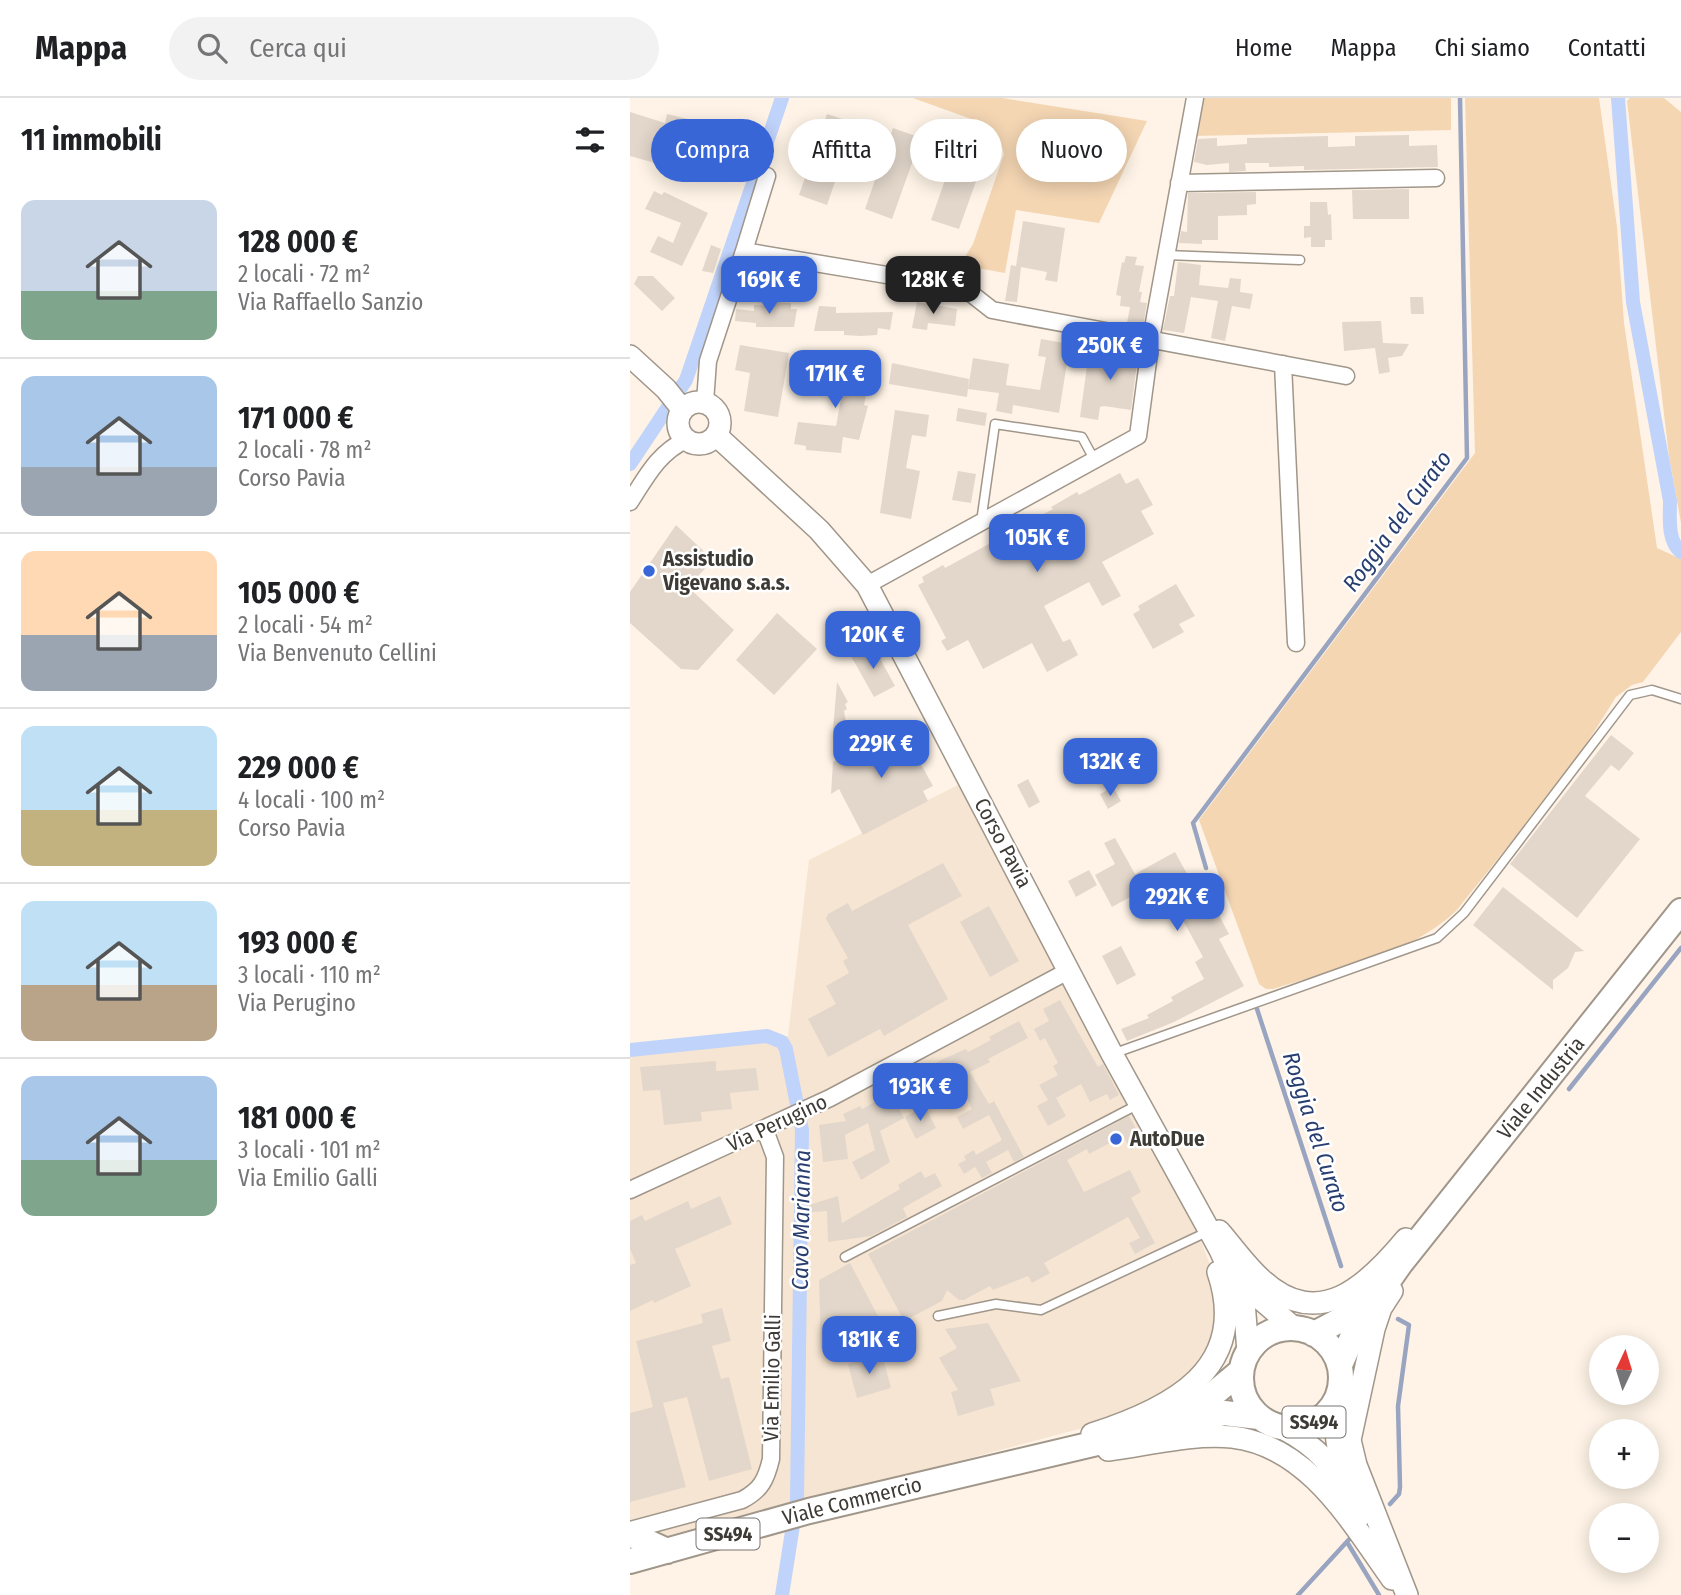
<!DOCTYPE html>
<html lang="it">
<head>
<meta charset="utf-8">
<style>
  :root { --surface:#fff; --page:#f2f2f2; --text:#202124; --muted:#757577; --line:#e0e0e0; --accent:#3966d7 }
  body { margin:0; font-family:"Fira Sans Condensed",sans-serif; background:var(--page); color:var(--text); height:100vh; display:flex; flex-direction:column; font-size:26px; white-space:nowrap }
  * { box-sizing:border-box; margin:0 }
  p { font-size:23px; color:var(--muted) }
  .icon { flex:none; width:38px; height:38px; fill:none; stroke:currentColor; stroke-width:2; stroke-linecap:round; stroke-linejoin:round }
  .map { position:relative; flex:1; overflow:hidden }
  .side { display:flex; flex-direction:column; background:var(--surface); width:630px }
  .side>* { flex:none }
  .guide { position:absolute; left:21px; top:21px; width:665px; height:63px; display:flex; gap:14px }
  .needle { width:46px; rotate:4deg }
  .fabs { position:absolute; left:959px; top:1237px; display:grid; gap:14px }
  .fabs a { display:grid; place-items:center; width:70px; height:70px; border-radius:50%; background:var(--surface); box-shadow:0 4px 18px #0003; font-size:35px }
  .price { position:absolute; translate:-50% -60px; padding:0 16px; border-radius:14px; background:var(--accent); color:#fff; font-size:23px; line-height:46px; filter:drop-shadow(0 2px 4px #0008) }
  .price::after { content:''; position:absolute; left:50%; top:42px; width:21px; height:16px; margin-left:-10px; background:inherit; clip-path:polygon(0 0,100% 0,50% 100%) }
  .price.current { background:#222; color:#fff }
  ul { padding:0; list-style:none }
  li { display:flex; align-items:center; gap:21px; height:175px; padding:0 21px }
  li+li { border-top:2px solid var(--line) }
  li span { display:grid; place-items:center; flex:none; width:196px; height:140px; border-radius:14px; color:#555 }
  li>.icon { margin-inline-start:auto }
  span .icon { width:84px; height:84px; fill:#fffc; stroke-width:1 }
  li b { font-size:30px }
  h2 { display:flex; justify-content:space-between; align-items:center; height:84px; padding:0 21px; font-size:30px }
  .chip { padding:0 24px; border-radius:32px; background:var(--surface); box-shadow:0 4px 18px #0003; font-size:24px; line-height:63px }
  .chip.current { background:var(--accent); color:#fff }
  header { display:flex; align-items:center; gap:42px; box-sizing:border-box; height:98px; padding:0 35px; background:var(--surface); border-bottom:2px solid var(--line) }
  header strong { font-size:33px }
  nav { display:flex; gap:38px; margin-inline-start:auto; font-size:24px }
  .search { width:490px; height:63px; background:var(--page); display:flex; align-items:center; gap:18px; box-sizing:border-box; padding:0 24px; border-radius:38px; color:var(--muted); font-size:26px }
  main { display:flex; flex:1; min-height:0 }
  .map>svg:first-child { display:block }
</style>
</head>
<body>
<header>
<strong>Mappa</strong>
<div class="search"><svg class="icon" aria-label="search" viewBox="0 0 24 24"><circle cx="10" cy="10" r="6"/><path d="M15 15l6 6"/></svg>Cerca qui</div>
<nav><a>Home</a><a>Mappa</a><a>Chi siamo</a><a>Contatti</a></nav>
</header>
<main>
<section class="side">
<h2>11 immobili<svg class="icon" aria-label="filters" viewBox="0 0 24 24"><path d="M4 7h16M4 17h16"/><circle cx="9" cy="7" r="2"/><circle cx="15" cy="17" r="2"/></svg></h2>
<ul>
<li><span style="background:linear-gradient(#c9d6e8 65%,#7fa58c 0)"><svg class="icon" aria-label="home" viewBox="0 0 24 24"><path d="M3 11l9-7 9 7M6 9v11h12V9"/></svg></span><div><b>128 000 €</b><p>2 locali · 72 m²</p><p>Via Raffaello Sanzio</p></div></li>
<li><span style="background:linear-gradient(#a9c7e8 65%,#9aa5b1 0)"><svg class="icon" aria-label="home" viewBox="0 0 24 24"><path d="M3 11l9-7 9 7M6 9v11h12V9"/></svg></span><div><b>171 000 €</b><p>2 locali · 78 m²</p><p>Corso Pavia</p></div></li>
<li><span style="background:linear-gradient(#ffd9b3 60%,#9aa5b1 0)"><svg class="icon" aria-label="home" viewBox="0 0 24 24"><path d="M3 11l9-7 9 7M6 9v11h12V9"/></svg></span><div><b>105 000 €</b><p>2 locali · 54 m²</p><p>Via Benvenuto Cellini</p></div></li>
<li><span style="background:linear-gradient(#bfe0f5 60%,#c2b280 0)"><svg class="icon" aria-label="home" viewBox="0 0 24 24"><path d="M3 11l9-7 9 7M6 9v11h12V9"/></svg></span><div><b>229 000 €</b><p>4 locali · 100 m²</p><p>Corso Pavia</p></div></li>
<li><span style="background:linear-gradient(#bfe0f5 60%,#b9a48a 0)"><svg class="icon" aria-label="home" viewBox="0 0 24 24"><path d="M3 11l9-7 9 7M6 9v11h12V9"/></svg></span><div><b>193 000 €</b><p>3 locali · 110 m²</p><p>Via Perugino</p></div></li>
<li><span style="background:linear-gradient(#a9c7e8 60%,#7fa58c 0)"><svg class="icon" aria-label="home" viewBox="0 0 24 24"><path d="M3 11l9-7 9 7M6 9v11h12V9"/></svg></span><div><b>181 000 €</b><p>3 locali · 101 m²</p><p>Via Emilio Galli</p></div></li>
</ul>
</section>
<div class="map">
<svg width="1051" height="1497" viewBox="0 0 1051 1497">
  <rect width="100%" height="100%" fill="#fef3e6"/>
  <!-- built -->
  <path fill="#f6e5d2" d="M 330,686 L 563,1123 L 579,1164 L 591,1216 L 568,1274 L 498,1318 L 0,1450 L 0,958 L 158,938 L 179,762 Z"/>
  <!-- green -->
  <path fill="#f4d6b3" d="M 283,0 L 372,0 L 517,23 L 469,125 L 386,112 L 375,175 L 330,167 L 343,146 L 374,56 L 372,49 L 347,38 L 355,26 Z
    M 570,0 L 821,0 L 821,32 L 564,38 Z
    M 835,0 L 969,0 L 987,129 L 994,225 L 1027,450 L 1051,461 L 1051,534 L 1013,584 L 1002,587 L 986,599 L 943,667 L 826,813 C 777,859 705,871 643,891 L 636,891 L 629,886 L 569,722 L 845,355 Z
    M 1000,0 L 1034,0 L 1051,14 L 1051,425 L 1039,358 L 997,3 Z"/>
  <g fill="none" stroke-linecap="round" stroke-linejoin="round">
    <!-- stream -->
    <path stroke="#99a5c0" stroke-width="4.5" d="M 576,770 L 563,725 L 837,360 L 830,0
      M 627,911 L 711,1168
      M 939,991 L 1051,850
      M 760,1406 L 769,1396 L 770,1389 L 768,1308 L 779,1227 L 768,1221
      M 717,1444 L 749,1497
      M 668,1497 L 724,1436"/>
    <!-- canal -->
    <path stroke="#c0d3fb" stroke-width="14" d="M 988,0 L 1003,204 L 1040,403 C 1040,419 1037,443 1051,454
      M 0,366 L 56,282 L 152,0
      M 0,952 L 137,938 L 152,944 L 156,951 L 172,1032 L 167,1402 L 152,1497"/>
  </g>
  <!-- building -->
  <path fill="#e3d7cb" d="M 0,14 L 35,25 L 37,16 L 62,22 L 63,34 L 49,78 L 39,73 L 39,69 L 0,58 Z
    M 197,16 L 225,25 L 197,107 L 169,97 Z
    M 263,30 L 291,40 L 262,121 L 235,111 Z
    M 779,37 L 779,48 L 807,47 L 808,69 L 674,72 L 674,68 L 639,69 L 639,65 L 615,65 L 616,73 L 599,74 L 599,65 L 577,67 L 564,64 L 568,41 L 587,40 L 587,48 L 617,46 L 617,40 L 698,38 L 698,49 L 725,48 L 725,38 Z
    M 321,65 L 349,75 L 329,131 L 301,122 Z
    M 779,91 L 779,121 L 723,121 L 722,92 Z
    M 24,93 L 32,97 L 34,94 L 78,115 L 52,168 L 20,154 L 28,138 L 43,145 L 51,125 L 15,111 Z
    M 626,94 L 626,106 L 617,107 L 617,117 L 588,118 L 588,142 L 572,142 L 572,146 L 549,145 L 551,133 L 557,134 L 558,95 Z
    M 680,104 L 697,104 L 698,117 L 701,116 L 702,142 L 695,142 L 695,149 L 681,149 L 681,139 L 674,140 L 674,128 L 680,128 Z
    M 393,123 L 435,130 L 427,184 L 415,182 L 417,174 L 391,169 L 387,204 L 375,203 L 381,167 L 386,168 Z
    M 81,147 L 91,151 L 83,175 L 72,173 Z
    M 496,158 L 507,159 L 505,167 L 514,168 L 509,194 L 512,194 L 510,204 L 517,205 L 513,228 L 497,225 L 500,209 L 490,208 L 491,198 L 486,197 L 492,164 L 494,165 Z
    M 548,164 L 571,167 L 569,187 L 598,190 L 600,180 L 611,181 L 610,194 L 623,196 L 620,211 L 602,208 L 595,243 L 581,240 L 588,203 L 561,199 L 554,235 L 533,232 L 540,198 L 544,198 Z
    M 8,178 L 23,178 L 45,200 L 32,213 L 4,186 Z
    M 780,199 L 793,199 L 794,216 L 781,216 Z
    M 143,204 L 161,205 L 161,211 L 167,211 L 164,229 L 126,229 L 126,225 L 105,223 L 106,211 L 124,213 L 124,207 L 143,208 Z
    M 287,204 L 327,211 L 325,228 L 298,225 L 297,232 L 282,230 Z
    M 189,208 L 206,209 L 206,215 L 263,214 L 260,232 L 248,230 L 247,237 L 231,238 L 214,237 L 214,233 L 184,233 Z
    M 751,223 L 753,245 L 779,246 L 772,258 L 758,260 L 760,274 L 749,276 L 745,250 L 714,253 L 712,224 Z
    M 411,241 L 440,246 L 429,315 L 383,307 L 382,316 L 366,313 L 369,295 L 338,291 L 343,260 L 379,266 L 376,287 L 410,292 L 416,259 L 408,258 Z
    M 485,246 L 509,250 L 501,312 L 474,308 L 470,309 L 468,322 L 450,319 L 458,261 L 482,264 Z
    M 110,247 L 159,255 L 148,319 L 114,313 L 120,275 L 105,272 Z
    M 262,265 L 339,281 L 337,299 L 259,286 Z
    M 192,268 L 215,272 L 215,276 L 225,277 L 225,280 L 239,282 L 234,307 L 238,308 L 229,342 L 213,339 L 211,355 L 176,352 L 176,348 L 164,346 L 168,324 L 206,328 L 211,301 L 174,292 L 178,269 L 191,271 Z
    M 328,310 L 357,315 L 355,328 L 326,323 Z
    M 265,312 L 299,317 L 296,339 L 282,337 L 276,370 L 290,373 L 281,421 L 250,415 Z
    M 328,373 L 346,376 L 341,405 L 322,402 Z
    M 490,375 L 496,386 L 508,380 L 523,407 L 511,413 L 524,436 L 472,464 L 491,498 L 472,508 L 459,484 L 414,508 L 433,544 L 440,541 L 448,557 L 417,574 L 402,545 L 353,571 L 338,542 L 317,553 L 311,543 L 316,540 L 288,487 L 294,484 L 292,479 L 313,467 L 315,470 L 423,411 L 421,409 L 447,394 L 449,397 Z
    M 46,427 L 83,462 L 58,489 L 104,532 L 68,572 L 51,571 L 0,525 L 0,494 Z
    M 546,486 L 565,518 L 549,526 L 554,534 L 523,551 L 503,516 L 510,512 L 508,508 Z
    M 147,515 L 187,551 L 144,597 L 106,562 Z
    M 242,546 L 265,588 L 244,599 L 221,558 Z
    M 207,584 L 218,604 L 215,606 L 217,611 L 214,613 L 216,624 L 203,632 Z
    M 270,628 L 303,688 L 293,693 L 298,703 L 233,737 L 209,691 L 201,696 L 203,664 Z
    M 981,637 L 1004,655 L 989,673 L 981,667 L 955,698 L 1010,741 L 947,820 L 880,766 Z
    M 398,681 L 410,704 L 399,710 L 387,687 Z
    M 483,689 L 491,703 L 478,711 L 470,696 Z
    M 485,740 L 505,776 L 545,754 L 562,785 L 568,781 L 576,793 L 599,836 L 589,841 L 614,888 L 544,924 L 497,943 L 491,931 L 519,920 L 517,917 L 543,903 L 541,899 L 574,881 L 565,864 L 573,859 L 531,782 L 482,809 L 465,777 L 485,766 L 474,745 Z
    M 313,765 L 332,798 L 278,827 L 318,901 L 254,938 L 250,931 L 198,959 L 178,921 L 206,906 L 196,888 L 219,875 L 213,863 L 218,860 L 196,821 L 198,816 L 218,805 L 222,813 Z
    M 459,772 L 467,787 L 446,799 L 438,783 Z
    M 873,789 L 954,853 L 945,854 L 938,870 L 923,882 L 923,892 L 843,827 Z
    M 359,808 L 389,863 L 360,879 L 330,824 Z
    M 491,848 L 506,877 L 487,887 L 472,858 Z
    M 430,902 L 468,969 L 473,966 L 489,997 L 480,1002 L 477,996 L 460,1004 L 451,986 L 426,1000 L 436,1018 L 418,1028 L 407,1008 L 418,1002 L 409,987 L 428,977 L 423,968 L 428,965 L 415,940 L 410,943 L 404,931 L 419,923 L 413,911 Z
    M 389,923 L 398,940 L 358,961 L 360,964 L 340,974 L 359,1006 L 364,1003 L 394,1059 L 384,1064 L 378,1052 L 356,1064 L 362,1075 L 352,1080 L 345,1069 L 334,1076 L 328,1066 L 336,1062 L 334,1058 L 344,1052 L 346,1057 L 372,1042 L 359,1017 L 333,1031 L 327,1019 L 342,1011 L 327,982 L 294,1003 L 281,980 L 311,962 L 336,951 L 338,954 L 361,942 L 359,939 Z
    M 86,963 L 86,973 L 126,970 L 129,992 L 100,995 L 102,1011 L 71,1014 L 72,1023 L 34,1027 L 30,992 L 13,993 L 10,969 Z
    M 261,995 L 274,1020 L 250,1033 L 260,1064 L 231,1082 L 222,1064 L 245,1052 L 238,1025 L 215,1037 L 218,1061 L 193,1064 L 189,1027 L 216,1023 L 213,1016 L 230,1008 L 232,1011 Z
    M 292,1010 L 296,1010 L 306,1030 L 286,1041 L 275,1019 Z
    M 499,1018 L 514,1045 L 501,1052 L 493,1038 L 459,1056 L 457,1051 L 437,1062 L 454,1094 L 500,1072 L 511,1094 L 501,1100 L 525,1145 L 505,1156 L 499,1145 L 510,1140 L 498,1119 L 414,1165 L 420,1175 L 402,1185 L 398,1178 L 363,1192 L 360,1188 L 334,1202 L 329,1202 L 317,1192 L 312,1203 L 274,1223 L 238,1156 Z
    M 291,1073 L 295,1080 L 305,1075 L 312,1088 L 273,1110 L 277,1119 L 241,1138 L 198,1144 L 197,1113 L 170,1115 L 169,1110 L 208,1098 L 212,1125 L 270,1091 L 268,1087 Z
    M 90,1098 L 102,1126 L 45,1151 L 61,1188 L 24,1205 L 23,1202 L 0,1213 L 0,1167 L 6,1165 L 0,1151 L 0,1123 L 12,1117 L 15,1123 L 58,1103 L 61,1111 Z
    M 220,1165 L 249,1220 L 191,1251 L 189,1182 Z
    M 92,1210 L 101,1243 L 82,1248 L 91,1281 L 99,1279 L 122,1371 L 79,1383 L 57,1299 L 33,1305 L 56,1389 L 0,1404 L 0,1315 L 23,1309 L 6,1243 L 73,1225 L 71,1216 Z
    M 358,1225 L 391,1283 L 360,1291 L 365,1307 L 328,1318 L 321,1294 L 328,1292 L 309,1260 L 327,1250 L 315,1231 Z
    M 252,1256 L 261,1290 L 227,1300 L 218,1266 Z"/>
  <g fill="none" stroke-linecap="round" stroke-linejoin="round">
    <defs>
      <path id="lane" d="M 536,157 L 670,162
        M 351,424 L 365,326 L 452,339 L 465,363
        M 485,955 L 807,840 L 834,815 L 1000,597 L 1022,592 L 1051,601
        M 215,1159 L 509,1006
        M 308,1218 L 366,1206 L 411,1212 L 577,1134"/>
      <path id="street" d="M 549,85 L 806,80
        M 114,153 L 137,78
        M 653,266 L 666,545
        M 75,304 L 78,263 L 114,153 L 334,190 L 362,212 L 716,278
        M 0,404 C 16,379 29,354 56,342
        M 237,487 L 508,338 L 521,241 L 565,0
        M 0,1092 L 200,1000 L 440,872
        M 0,1432 L 112,1402 C 131,1392 136,1382 141,1361 L 145,1059 L 135,1032"/>
      <path id="secondary" d="M 0,258 L 36,291 L 52,311
        M48 325a21 21 0 1 1 42 0a21 21 0 1 1-42 0Z
        M 87,338 L 189,432 L 237,487 L 482,956 L 590,1152 L 614,1204 L 618,1254
        M 589,1133 C 603,1149 616,1168 632,1182 C 689,1234 737,1188 776,1141
        M 609,1175 L 627,1198 L 664,1230
        M 762,1193 L 751,1210 L 744,1231 L 720,1342 L 726,1367 L 777,1497
        M 709,1296 C 703,1326 705,1347 716,1375
        M 652,1330 C 698,1354 705,1375 731,1417
        M 462,1336 C 540,1311 621,1271 588,1174
        M 478,1352 C 518,1347 562,1335 602,1339 C 679,1348 721,1424 762,1481"/>
      <path id="primary" d="M611 1280a50 50 0 1 1 100 0a50 50 0 1 1-100 0Z
        M 684,1236 L 716,1219 L 735,1200
        M 710,1267 L 728,1226 L 770,1166 L 1051,813
        M 546,1319 L 568,1309 L 611,1273
        M 0,1436 L 37,1453
        M 0,1463 L 179,1413 L 594,1315 L 629,1319"/>
    </defs>
    <!-- lane casing -->
    <use href="#lane" stroke="#a0968a" stroke-width="11"/>
    <!-- street casing -->
    <use href="#street" stroke="#a0968a" stroke-width="19"/>
    <!-- secondary casing -->
    <use href="#secondary" stroke="#a0968a" stroke-width="24"/>
    <!-- primary casing -->
    <use href="#primary" stroke="#a0968a" stroke-width="28"/>
    <!-- lane -->
    <use href="#lane" stroke="#fff" stroke-width="8"/>
    <!-- street -->
    <use href="#street" stroke="#fff" stroke-width="16"/>
    <!-- secondary -->
    <use href="#secondary" stroke="#fff" stroke-width="21"/>
    <!-- primary -->
    <use href="#primary" stroke="#fff" stroke-width="24"/>
  </g>
  <!-- markers -->
  <g fill="#3966d7" stroke="#fff" stroke-width="2.5">
    <circle cx="19" cy="473" r="7"/>
    <circle cx="486" cy="1041" r="7"/>
  </g>
  <g text-anchor="middle" stroke-width="5" stroke-linejoin="round" paint-order="stroke">
    <!-- shield labels -->
    <g fill="#fff" stroke="#787572" stroke-width="2">
      <rect x="652.5" y="1308.5" width="63" height="31" rx="5"/>
      <rect x="66.5" y="1420.5" width="63" height="31" rx="5"/>
    </g>
    <g font-size="19" font-weight="bold" fill="#3e3a35">
      <text x="684" y="1331">SS494</text>
      <text x="98" y="1443">SS494</text>
    </g>
    <!-- poi labels -->
    <g font-size="21" font-weight="bold" fill="#3e3a35" stroke="#fff" text-anchor="start">
      <text x="33" y="468">Assistudio<tspan x="33" dy="24">Vigevano s.a.s.</tspan></text>
      <text x="500" y="1048">AutoDue</text>
    </g>
    <!-- street labels -->
    <g font-size="21" fill="#3e3a35" stroke="#fff">
      <text transform="translate(373 745) rotate(62)" y="7">Corso Pavia</text>
      <text transform="translate(911 990) rotate(-51)" y="7">Viale Industria</text>
      <text transform="translate(147 1025) rotate(-25)" y="7">Via Perugino</text>
      <text transform="translate(142 1280) rotate(-89)" y="7">Via Emilio Galli</text>
      <text transform="translate(222 1403) rotate(-14)" y="7">Viale Commercio</text>
    </g>
    <!-- water labels -->
    <g font-size="23" font-style="italic" fill="#293e70" stroke="#fff">
      <text transform="translate(767 423) rotate(-54)" y="8">Roggia del Curato</text>
      <text transform="translate(686 1034) rotate(72)" y="8">Roggia del Curato</text>
      <text transform="translate(171 1122) rotate(-89)" y="8">Cavo Marianna</text>
    </g>
  </g>
</svg>
<div class="fabs">
<a><svg class="needle" viewBox="-14 -14 28 28"><path d="M0-13l5 13h-10z" fill="#e53935"/><path d="M0 13l5-13h-10z" fill="#757577"/></svg></a>
<a>+</a>
<a>−</a>
</div>
<b class="price" style="left:139px;top:218px">169K €</b>
<b class="price current" style="left:303px;top:218px">128K €</b>
<b class="price" style="left:480px;top:284px">250K €</b>
<b class="price" style="left:205px;top:312px">171K €</b>
<b class="price" style="left:407px;top:476px">105K €</b>
<b class="price" style="left:243px;top:573px">120K €</b>
<b class="price" style="left:251px;top:682px">229K €</b>
<b class="price" style="left:480px;top:700px">132K €</b>
<b class="price" style="left:547px;top:835px">292K €</b>
<b class="price" style="left:290px;top:1025px">193K €</b>
<b class="price" style="left:239px;top:1278px">181K €</b>
<div class="guide">
<a class="chip current">Compra</a>
<a class="chip">Affitta</a>
<a class="chip">Filtri</a>
<a class="chip">Nuovo</a>
</div>
</div>
</main>
</body>
</html>
